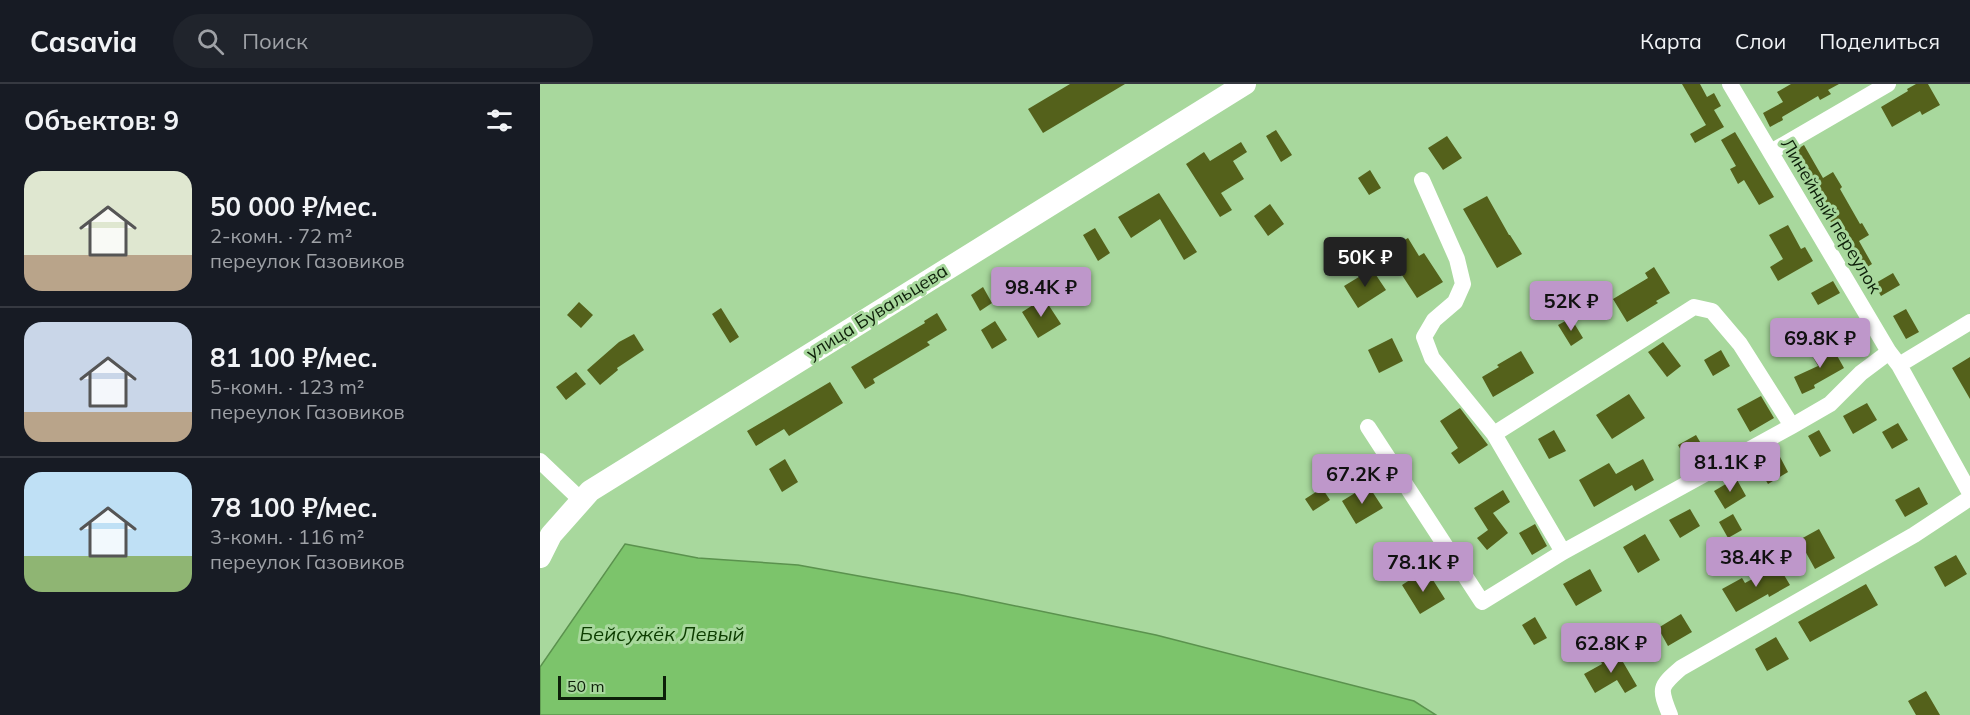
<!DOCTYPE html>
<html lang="ru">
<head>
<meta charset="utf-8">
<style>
  :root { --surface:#171b24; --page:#20242c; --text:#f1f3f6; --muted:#9ea1a6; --line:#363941; --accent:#be97ca }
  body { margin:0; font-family:Mulish,sans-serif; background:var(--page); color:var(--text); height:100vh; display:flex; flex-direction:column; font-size:22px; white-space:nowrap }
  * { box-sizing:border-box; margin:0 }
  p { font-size:20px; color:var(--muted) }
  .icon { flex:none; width:33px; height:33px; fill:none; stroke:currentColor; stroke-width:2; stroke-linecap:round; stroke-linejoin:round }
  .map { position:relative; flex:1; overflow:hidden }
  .panel { display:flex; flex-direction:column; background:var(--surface); width:540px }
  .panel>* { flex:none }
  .scale { position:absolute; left:18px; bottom:15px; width:108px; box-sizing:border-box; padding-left:6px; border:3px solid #0d1f09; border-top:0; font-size:16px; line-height:21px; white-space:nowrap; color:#0d1f09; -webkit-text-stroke:4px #a8d89d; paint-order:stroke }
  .price { position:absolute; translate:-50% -51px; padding:0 14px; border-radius:6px; background:var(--accent); color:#111; font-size:20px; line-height:39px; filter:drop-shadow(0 2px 3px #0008) }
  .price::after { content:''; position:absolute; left:50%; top:36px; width:18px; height:14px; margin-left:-9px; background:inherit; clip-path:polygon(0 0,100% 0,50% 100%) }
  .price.current { background:#222; color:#fff }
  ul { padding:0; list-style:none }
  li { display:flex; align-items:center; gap:18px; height:150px; padding:0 24px }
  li+li { border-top:2px solid var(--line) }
  li span { display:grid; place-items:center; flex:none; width:168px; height:120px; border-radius:18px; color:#555 }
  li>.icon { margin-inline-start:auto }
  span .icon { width:72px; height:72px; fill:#fffc; stroke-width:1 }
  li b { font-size:26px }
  h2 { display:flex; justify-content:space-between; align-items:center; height:72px; padding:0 24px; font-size:26px }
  header { display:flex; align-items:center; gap:36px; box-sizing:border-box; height:84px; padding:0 30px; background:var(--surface); border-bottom:2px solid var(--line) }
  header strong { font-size:28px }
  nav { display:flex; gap:33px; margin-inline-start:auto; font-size:21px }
  .search { width:420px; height:54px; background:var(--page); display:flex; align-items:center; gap:15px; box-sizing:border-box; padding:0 21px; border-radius:33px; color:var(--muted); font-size:22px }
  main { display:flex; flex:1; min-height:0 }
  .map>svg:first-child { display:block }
</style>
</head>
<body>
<header>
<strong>Casavia</strong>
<div class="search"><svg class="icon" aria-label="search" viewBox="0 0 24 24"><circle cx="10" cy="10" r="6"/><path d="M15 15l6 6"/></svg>Поиск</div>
<nav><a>Карта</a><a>Слои</a><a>Поделиться</a></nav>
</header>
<main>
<section class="panel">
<h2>Объектов: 9<svg class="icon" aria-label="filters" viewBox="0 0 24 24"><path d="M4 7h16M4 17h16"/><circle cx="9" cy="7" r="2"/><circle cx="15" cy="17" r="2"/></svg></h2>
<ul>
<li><span style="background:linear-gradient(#dfe7d0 70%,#b9a48a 0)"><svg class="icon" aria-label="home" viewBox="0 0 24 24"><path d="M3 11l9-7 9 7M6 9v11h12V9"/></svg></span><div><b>50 000 ₽/мес.</b><p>2-комн. · 72 m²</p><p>переулок Газовиков</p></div></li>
<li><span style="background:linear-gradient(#c9d6e8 75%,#b9a48a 0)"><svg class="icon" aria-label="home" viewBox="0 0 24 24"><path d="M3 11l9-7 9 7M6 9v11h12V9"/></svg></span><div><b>81 100 ₽/мес.</b><p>5-комн. · 123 m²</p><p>переулок Газовиков</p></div></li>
<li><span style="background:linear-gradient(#bfe0f5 70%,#8fb573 0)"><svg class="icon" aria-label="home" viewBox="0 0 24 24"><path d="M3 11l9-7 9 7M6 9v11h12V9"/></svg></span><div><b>78 100 ₽/мес.</b><p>3-комн. · 116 m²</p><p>переулок Газовиков</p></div></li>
</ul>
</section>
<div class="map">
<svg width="1430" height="631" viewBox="0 0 1430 631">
  <rect width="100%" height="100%" fill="#a8d89d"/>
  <!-- water -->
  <path fill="#7cc46b" stroke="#5b924e" stroke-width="1.5" d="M 85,460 L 158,474 L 258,481 L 418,510 L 616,551 L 874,617 L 896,631 L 0,631 L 0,583 Z"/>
  <!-- building -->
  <path fill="#54611b" d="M 530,0 L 585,0 L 503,49 L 488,25 Z
    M 1142,0 L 1160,0 L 1167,13 L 1174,9 L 1181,22 L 1174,26 L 1184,43 L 1155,59 L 1150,50 L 1166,41 Z
    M 1251,0 L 1299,0 L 1288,6 L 1291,10 L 1280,16 L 1278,12 L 1242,33 L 1243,36 L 1230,43 L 1223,29 L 1243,18 L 1237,8 Z
    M 1376,0 L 1388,0 L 1400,21 L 1382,31 L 1380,27 L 1352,43 L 1341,23 L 1368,7 L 1367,5 Z
    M 736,46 L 752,71 L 741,78 L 726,52 Z
    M 1195,48 L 1234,113 L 1219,121 L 1204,96 L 1198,100 L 1190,85 L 1196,82 L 1181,56 Z
    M 907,52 L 922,74 L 903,86 L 888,64 Z
    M 701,58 L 707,68 L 693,77 L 704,95 L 681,109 L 692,126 L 680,133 L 646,80 L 664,68 L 670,77 Z
    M 1264,61 L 1283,94 L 1293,88 L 1302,103 L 1300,105 L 1320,140 L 1322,139 L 1329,151 L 1319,157 L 1332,180 L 1321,187 L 1308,164 L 1304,166 L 1297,154 L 1299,153 L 1287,131 L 1289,130 L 1253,68 Z
    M 830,86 L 841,104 L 829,111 L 818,94 Z
    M 619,109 L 657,168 L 644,176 L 620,135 L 591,154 L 578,133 Z
    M 947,112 L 969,151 L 970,151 L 982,170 L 957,184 L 923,125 Z
    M 730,120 L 744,140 L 728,152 L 714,132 Z
    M 1248,141 L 1261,165 L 1265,163 L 1273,177 L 1238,197 L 1230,183 L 1243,175 L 1229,151 Z
    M 555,144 L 570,169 L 558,177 L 543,151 Z
    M 868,154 L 879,172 L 884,169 L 903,198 L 877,214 L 858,185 L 860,184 L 849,165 Z
    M 1114,183 L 1130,209 L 1116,217 L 1118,219 L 1087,238 L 1073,215 L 1108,194 L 1105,189 Z
    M 832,185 L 846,206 L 818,224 L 804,202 Z
    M 1353,189 L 1360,201 L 1341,212 L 1334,200 Z
    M 1293,197 L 1300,209 L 1278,221 L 1271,209 Z
    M 443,203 L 452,219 L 440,227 L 431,211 Z
    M 504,214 L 521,240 L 498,254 L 482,228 Z
    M 39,218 L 53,231 L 41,244 L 27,231 Z
    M 181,224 L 199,253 L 190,259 L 172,230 Z
    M 1366,225 L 1379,248 L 1366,255 L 1353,232 Z
    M 397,229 L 407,246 L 387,258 L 390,261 L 333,295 L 335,299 L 325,305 L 311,283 L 385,239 L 384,237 Z
    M 1031,234 L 1043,254 L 1031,262 L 1018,241 Z
    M 455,237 L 467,256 L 452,265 L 441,246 Z
    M 94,250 L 104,266 L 77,284 L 78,286 L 60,301 L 47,286 L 79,258 Z
    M 852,254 L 863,277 L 839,289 L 828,266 Z
    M 1123,258 L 1141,282 L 1127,293 L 1108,268 Z
    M 1290,259 L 1304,284 L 1274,301 L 1275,304 L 1262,310 L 1254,293 L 1278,282 L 1271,270 Z
    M 1181,266 L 1190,282 L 1173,292 L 1164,276 Z
    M 981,267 L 994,289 L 953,313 L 942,293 L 959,283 L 957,281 Z
    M 1430,273 L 1430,315 L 1412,284 Z
    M 36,288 L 46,300 L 26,316 L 16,303 Z
    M 290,298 L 303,319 L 249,352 L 244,345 L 216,362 L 207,347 Z
    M 1089,310 L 1105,334 L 1072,355 L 1056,331 Z
    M 1221,312 L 1234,334 L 1210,348 L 1197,325 Z
    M 1327,319 L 1337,336 L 1313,350 L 1303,332 Z
    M 920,324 L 948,361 L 919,380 L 911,369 L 918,364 L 900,337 Z
    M 1358,339 L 1368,356 L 1352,365 L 1342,348 Z
    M 1014,346 L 1026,367 L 1009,375 L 998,355 Z
    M 1279,346 L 1291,367 L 1280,373 L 1268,352 Z
    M 1156,351 L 1166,368 L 1148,379 L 1138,361 Z
    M 1239,371 L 1248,388 L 1228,400 L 1218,383 Z
    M 245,375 L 258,398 L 242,408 L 229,385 Z
    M 1103,375 L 1114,396 L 1095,407 L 1092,401 L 1054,423 L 1039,396 L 1069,379 L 1076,390 Z
    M 1196,394 L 1206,412 L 1185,425 L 1174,407 Z
    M 828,401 L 843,424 L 816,440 L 802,417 Z
    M 1379,403 L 1388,420 L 1365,433 L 1355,416 Z
    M 782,404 L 790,416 L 773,427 L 765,415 Z
    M 963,406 L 970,418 L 953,429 L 968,449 L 947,466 L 937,454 L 948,446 L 934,424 Z
    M 1150,425 L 1160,442 L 1140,454 L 1129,436 Z
    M 1193,430 L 1202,446 L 1188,454 L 1179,438 Z
    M 995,440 L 1007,462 L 992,471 L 979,449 Z
    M 1279,445 L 1295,474 L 1275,485 L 1259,456 Z
    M 1105,450 L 1120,476 L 1098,489 L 1083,463 Z
    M 1416,471 L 1427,490 L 1405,503 L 1394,483 Z
    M 1238,481 L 1250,501 L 1229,513 L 1228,510 L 1196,528 L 1182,505 L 1202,494 L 1205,499 Z
    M 1050,485 L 1062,507 L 1036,522 L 1023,500 Z
    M 882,488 L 889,498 L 893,496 L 905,515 L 880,530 L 862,501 Z
    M 1326,500 L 1338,521 L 1270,558 L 1258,538 Z
    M 1141,530 L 1152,548 L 1128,562 L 1118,544 Z
    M 995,533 L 1007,554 L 994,561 L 982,541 Z
    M 1236,553 L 1249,575 L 1227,587 L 1215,565 Z
    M 1076,566 L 1097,602 L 1085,609 L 1077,596 L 1055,609 L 1044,590 L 1062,580 L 1060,575 Z
    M 1386,607 L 1400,631 L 1376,631 L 1368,617 Z"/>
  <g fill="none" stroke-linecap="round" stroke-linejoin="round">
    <!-- street -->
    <path stroke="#fff" stroke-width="16" d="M 1190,0 L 1349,268 L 1359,281 L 1430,409
      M 1231,68 L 1348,0
      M 882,96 L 917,175 L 923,200 L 915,218 L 894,236 L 884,253 L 892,274 L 954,350 L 1023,468
      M 1359,281 L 1430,238
      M 828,343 L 942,518 L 1023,468 L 1252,342 L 1290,320 L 1321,289 L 1349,268
      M 954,350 L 1154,223 L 1172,227 L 1200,260 L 1252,342
      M 0,377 L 41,416
      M 1130,631 C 1119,604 1119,603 1141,584 L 1374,451 L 1430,414"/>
    <!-- secondary -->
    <path stroke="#fff" stroke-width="22" d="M 0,473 L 11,451 L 50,407 L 705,0"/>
  </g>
  <g text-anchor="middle" stroke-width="6" stroke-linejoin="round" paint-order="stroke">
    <!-- street labels -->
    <g font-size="18" fill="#0d1f09" stroke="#a8d89d">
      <text transform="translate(1291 132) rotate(59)" y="6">Линейный переулок</text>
      <text transform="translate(337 228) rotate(-32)" y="6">улица Бувальцева</text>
    </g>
    <!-- water labels -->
    <g font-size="20" font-style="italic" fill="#0d3d00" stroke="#a8d89d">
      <text x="122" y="557">Бейсужёк Левый</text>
    </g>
  </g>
</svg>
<div class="scale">50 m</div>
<b class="price current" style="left:825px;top:204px">50K ₽</b>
<b class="price" style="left:501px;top:234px">98.4K ₽</b>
<b class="price" style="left:1031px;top:248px">52K ₽</b>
<b class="price" style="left:1280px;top:285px">69.8K ₽</b>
<b class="price" style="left:1190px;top:409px">81.1K ₽</b>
<b class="price" style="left:822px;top:421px">67.2K ₽</b>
<b class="price" style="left:1216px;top:504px">38.4K ₽</b>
<b class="price" style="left:883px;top:509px">78.1K ₽</b>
<b class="price" style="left:1071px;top:590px">62.8K ₽</b>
</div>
</main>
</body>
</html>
